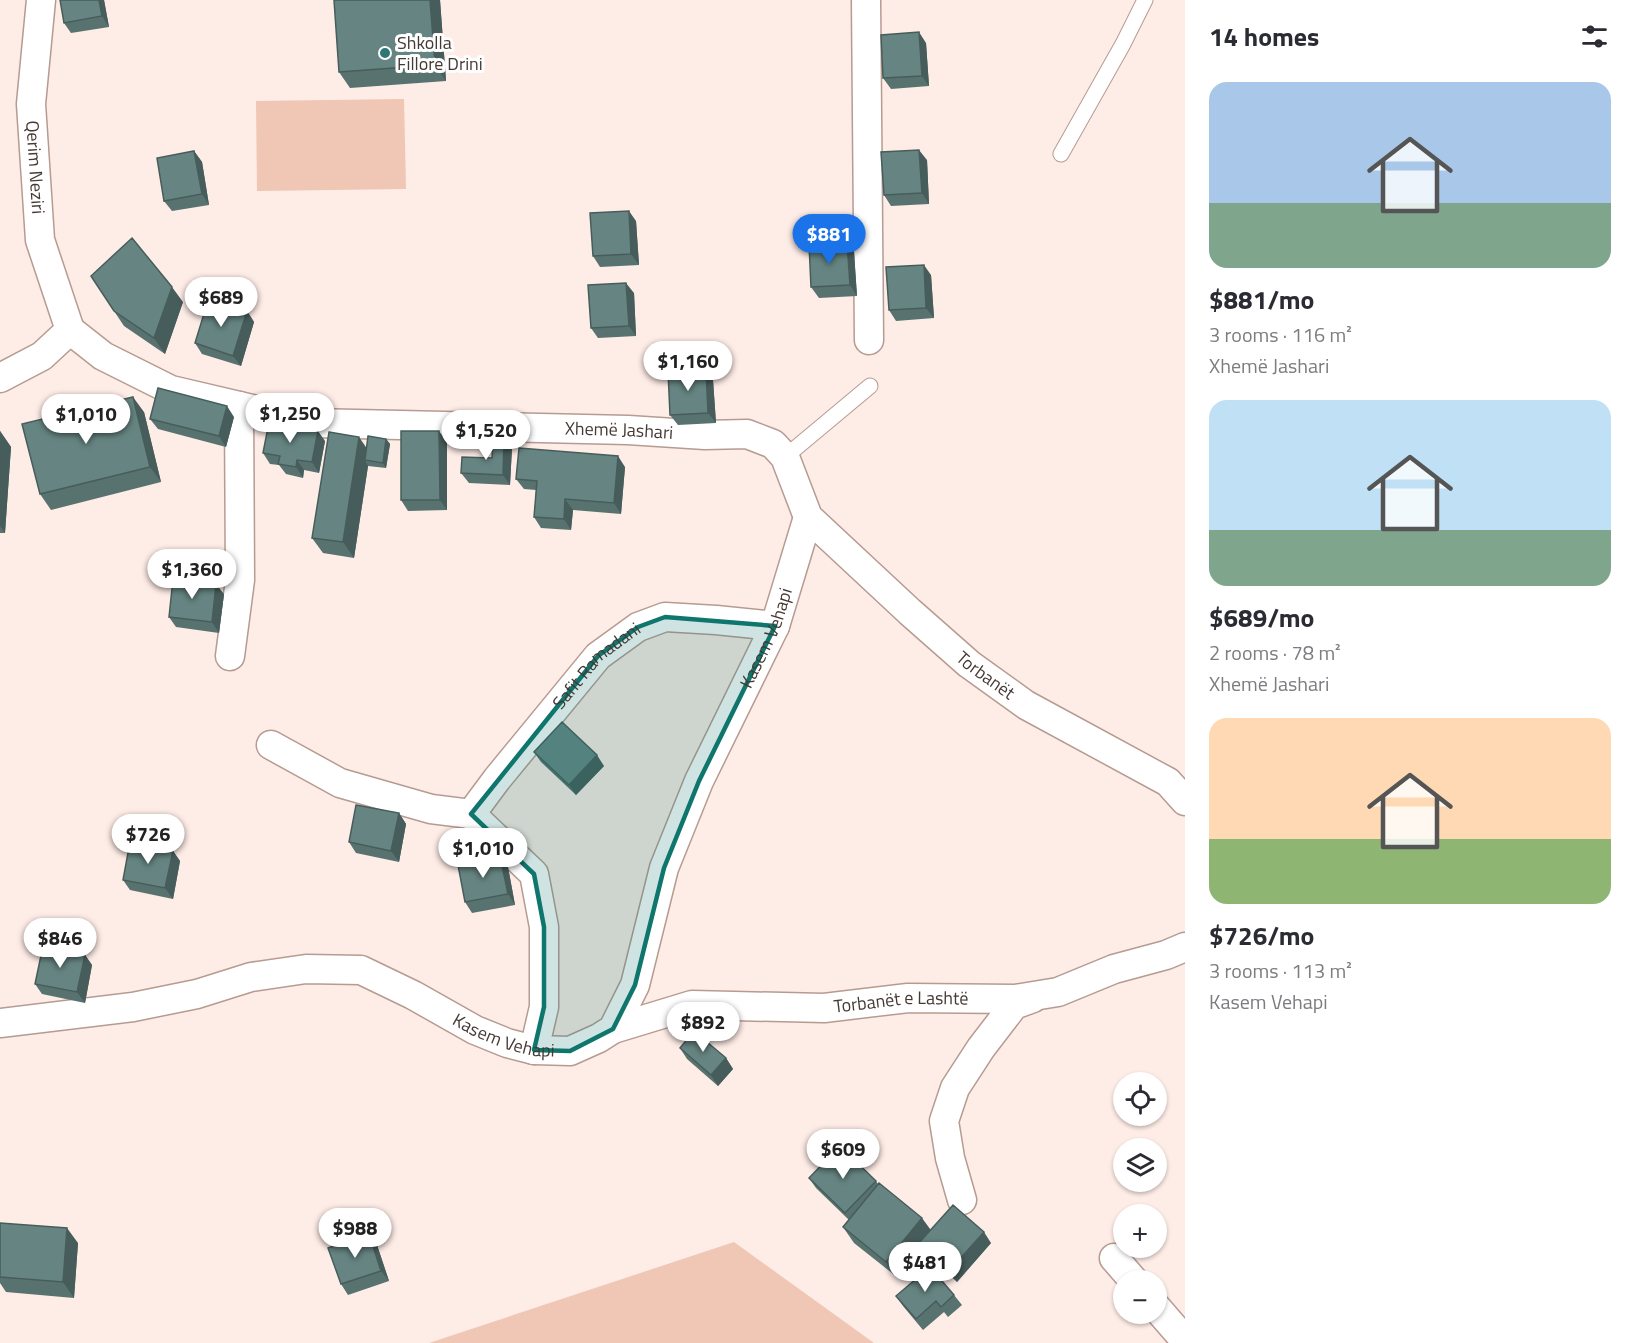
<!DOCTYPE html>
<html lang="en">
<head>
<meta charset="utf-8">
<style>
  :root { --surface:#fff; --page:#f7f7f7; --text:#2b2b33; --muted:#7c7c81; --accent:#1a73e8 }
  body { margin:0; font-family:"Titillium Web",sans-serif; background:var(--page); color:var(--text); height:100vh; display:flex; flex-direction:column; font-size:22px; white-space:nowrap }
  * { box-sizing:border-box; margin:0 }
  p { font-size:20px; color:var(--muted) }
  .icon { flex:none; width:33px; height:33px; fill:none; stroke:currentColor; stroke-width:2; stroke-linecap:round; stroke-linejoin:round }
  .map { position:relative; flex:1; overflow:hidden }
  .sheet { display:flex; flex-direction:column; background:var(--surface); width:450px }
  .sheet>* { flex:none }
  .controls { position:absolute; left:1113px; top:1072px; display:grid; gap:12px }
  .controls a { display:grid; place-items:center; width:54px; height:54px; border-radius:50%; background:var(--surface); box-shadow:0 2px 4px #0004; font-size:30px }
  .price { position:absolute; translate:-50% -51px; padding:0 14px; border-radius:21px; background:#fff; color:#222; font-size:20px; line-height:39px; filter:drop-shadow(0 2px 3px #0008) }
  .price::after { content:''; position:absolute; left:50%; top:36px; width:18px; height:14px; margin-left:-9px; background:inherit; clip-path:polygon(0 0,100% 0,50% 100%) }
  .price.on { background:var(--accent); color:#fff }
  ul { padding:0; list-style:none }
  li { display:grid; align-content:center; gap:12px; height:318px; padding:0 24px }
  li span { display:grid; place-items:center; height:186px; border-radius:18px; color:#555 }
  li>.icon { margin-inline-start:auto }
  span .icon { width:108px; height:108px; fill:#fffc; stroke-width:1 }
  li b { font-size:26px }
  h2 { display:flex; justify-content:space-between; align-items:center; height:72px; padding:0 24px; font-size:26px }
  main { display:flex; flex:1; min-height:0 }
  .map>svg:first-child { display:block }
</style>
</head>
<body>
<main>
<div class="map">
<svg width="1185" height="1343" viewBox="0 0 1185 1343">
  <rect width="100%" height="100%" fill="#feece6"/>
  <!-- green -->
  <path fill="#f0c6b5" d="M 404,99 L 406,189 L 257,191 L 256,101 Z
    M 734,1242 L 874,1343 L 429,1343 Z"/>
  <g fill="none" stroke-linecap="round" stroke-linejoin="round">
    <defs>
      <path id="lane" d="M 1061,154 L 1123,44 L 1145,0
        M 785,457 L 870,386"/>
      <g id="street">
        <path id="s1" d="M 41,0 L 31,104 L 40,240 L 70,330"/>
        <path d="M 866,0 L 869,340"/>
        <path id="s2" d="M 70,330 L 103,356 L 171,390 L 312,423 L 628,430 L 705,435 L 747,434 L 773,444 L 785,457 L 808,517 L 910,612 L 969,664 L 1026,705 L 1168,782 L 1185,801"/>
        <path d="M 0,378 L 42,356 L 70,330"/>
        <path d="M 230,656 L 240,580 L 239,406"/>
        <path d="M 271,745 L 340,783 L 431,809 L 471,814"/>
        <path id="s3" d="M 0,1023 L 133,1007 L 197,994 L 251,977 L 306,969 L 361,970 L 413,995 L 475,1030 L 507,1043 L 534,1050 L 570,1051 L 599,1038 L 613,1029 L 635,985 L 664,868 L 699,781 L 775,626 L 808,517"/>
        <path id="s4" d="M 613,1029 L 692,1005 L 824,1008 L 908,998 L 1015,999 L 1058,992 L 1114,969 L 1166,955 L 1185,947"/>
        <path id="s5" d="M 534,1050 L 544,1007 L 544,927 L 534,874 L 471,814 L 497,779 L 598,656 L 638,627 L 665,617 L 716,620 L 775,626"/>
        <path d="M 962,1200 L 950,1158 L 944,1121 L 955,1088 L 981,1048 L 1014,1005 L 1033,998"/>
        <path d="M 1114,1258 L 1134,1281"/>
        <path d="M 1156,1307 L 1182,1337 L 1183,1343"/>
      </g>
    </defs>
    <!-- lane casing -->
    <use href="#lane" stroke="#b69b91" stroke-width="17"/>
    <!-- street casing -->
    <use href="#street" stroke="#b69b91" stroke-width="31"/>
    <!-- lane -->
    <use href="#lane" stroke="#fff" stroke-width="15"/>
    <!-- street -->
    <use href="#street" stroke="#fff" stroke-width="28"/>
  </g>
  <!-- wall -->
  <path fill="#587270" d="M 60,0 L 104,0 L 109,27 L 71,33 L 64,23 Z
    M 440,0 L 446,81 L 350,88 L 339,72 Z
    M 926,43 L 929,86 L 891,89 L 883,78 Z
    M 194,151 L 202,162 L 209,205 L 172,211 L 164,201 Z
    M 927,160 L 929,204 L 891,206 L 884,195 Z
    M 636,221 L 639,265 L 600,267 L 593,256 Z
    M 847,242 L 854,252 L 857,296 L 819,298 L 811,287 Z
    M 931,275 L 934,318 L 896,321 L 889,310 Z
    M 634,293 L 636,336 L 598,338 L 591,328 Z
    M 183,302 L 165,354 L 124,326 L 114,311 Z
    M 221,308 L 247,311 L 254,322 L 241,366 L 202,354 L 195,343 Z
    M 713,380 L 716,423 L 678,425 L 670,415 Z
    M 144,412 L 161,482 L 51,510 L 40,494 Z
    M 234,417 L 226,447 L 158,429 L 150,419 Z
    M 0,431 L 11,447 L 5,533 L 0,533 Z
    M 386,439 L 390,444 L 386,468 L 368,466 L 354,558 L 323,553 L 312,538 L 367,447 Z
    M 325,441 L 319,473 L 304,470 L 303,478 L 286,474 L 279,465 L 270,464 L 263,453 Z
    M 447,442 L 447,510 L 408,511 L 401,500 Z
    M 512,448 L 510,485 L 469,483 L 461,473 Z
    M 625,467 L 621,514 L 573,510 L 571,530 L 541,528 L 534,517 L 536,490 L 524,489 L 516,479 Z
    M 224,594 L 219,633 L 176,627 L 169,617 Z
    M 534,752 L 604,766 L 576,795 L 541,762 Z
    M 399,813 L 406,824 L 399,862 L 356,853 L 349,842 Z
    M 173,851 L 180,861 L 173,899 L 130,890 L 123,880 Z
    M 500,856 L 508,867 L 515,905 L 472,913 L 465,902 Z
    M 85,955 L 92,965 L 85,1003 L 42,994 L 35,984 Z
    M 680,1048 L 726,1058 L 733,1069 L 718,1086 L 687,1059 Z
    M 809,1178 L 876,1181 L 878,1184 L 930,1230 L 991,1243 L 957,1282 L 926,1254 L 921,1248 L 897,1277 L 854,1243 L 843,1227 L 849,1220 L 816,1188 Z
    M 0,1223 L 78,1243 L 74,1298 L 6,1292 L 0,1283 Z
    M 377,1245 L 389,1281 L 348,1295 L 341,1284 Z
    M 954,1295 L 962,1305 L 948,1317 L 944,1312 L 923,1330 L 903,1306 L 896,1296 Z"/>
  <!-- shaded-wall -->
  <path fill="#475d5b" d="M 99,0 L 104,0 L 109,27 L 102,16 Z
    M 430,0 L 440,0 L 446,81 L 435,65 Z
    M 919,32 L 926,43 L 929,86 L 922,76 Z
    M 919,150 L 927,160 L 929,204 L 922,193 Z
    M 194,151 L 202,162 L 209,205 L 202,194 Z
    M 629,211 L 636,221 L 639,265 L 631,254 Z
    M 847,242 L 854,252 L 857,296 L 850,285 Z
    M 924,265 L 931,275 L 934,318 L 926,308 Z
    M 626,283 L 634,293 L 636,336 L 629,326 Z
    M 172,287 L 183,302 L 165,354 L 154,338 Z
    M 247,311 L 254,322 L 241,366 L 233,356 Z
    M 706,369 L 713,380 L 716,423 L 708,413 Z
    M 133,397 L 144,412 L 161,482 L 150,467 Z
    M 227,406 L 234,417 L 226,447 L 219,436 Z
    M 0,431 L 11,447 L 5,533 L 0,526 Z
    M 318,431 L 325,441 L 319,473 L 312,462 Z
    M 439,431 L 447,442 L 447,510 L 440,500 Z
    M 359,437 L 370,453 L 365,460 L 368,466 L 354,558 L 343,542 Z
    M 504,438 L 512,448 L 510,485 L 503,475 Z
    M 386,439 L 390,444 L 386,468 L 383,463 Z
    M 618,456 L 625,467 L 621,514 L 614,503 Z
    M 297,460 L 304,470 L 303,478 L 296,467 Z
    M 565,499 L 573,510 L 571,530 L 564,519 Z
    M 216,584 L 224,594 L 219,633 L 212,622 Z
    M 597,755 L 604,766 L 576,795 L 569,785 Z
    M 399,813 L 406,824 L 399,862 L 391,851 Z
    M 173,851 L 180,861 L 173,899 L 165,888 Z
    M 500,856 L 508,867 L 515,905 L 508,894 Z
    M 85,955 L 92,965 L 85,1003 L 77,992 Z
    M 726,1058 L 733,1069 L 718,1086 L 711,1075 Z
    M 922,1218 L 933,1233 L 918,1244 L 921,1248 L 897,1277 L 886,1262 Z
    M 67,1228 L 78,1243 L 74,1298 L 63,1282 Z
    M 984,1232 L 991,1243 L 957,1282 L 949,1271 Z
    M 369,1234 L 377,1245 L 389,1281 L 381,1271 Z"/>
  <!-- building -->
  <path fill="#668582" stroke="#475d5b" stroke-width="1.5" d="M 60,0 L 99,0 L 102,16 L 64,23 Z
    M 334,0 L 430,0 L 435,65 L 339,72 Z
    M 919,32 L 922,76 L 883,78 L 881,35 Z
    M 919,150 L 922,193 L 884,195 L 881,152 Z
    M 194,151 L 202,194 L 164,201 L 157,158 Z
    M 629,211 L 631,254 L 593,256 L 590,213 Z
    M 132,238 L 172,287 L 154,338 L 114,311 L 91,276 Z
    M 847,242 L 850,285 L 811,287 L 809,244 Z
    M 924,265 L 926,308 L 889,310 L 886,267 Z
    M 626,283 L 629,326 L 591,328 L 588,285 Z
    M 222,303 L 247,311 L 233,356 L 195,343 L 207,304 L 221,308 Z
    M 706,369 L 708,413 L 670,415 L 668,371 Z
    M 158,388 L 227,406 L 219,436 L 150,419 Z
    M 133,397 L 150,467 L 40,494 L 22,424 Z
    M 269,422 L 318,431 L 312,462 L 297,460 L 296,467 L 278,464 L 280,456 L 263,453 Z
    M 401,431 L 439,431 L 440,500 L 401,500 Z
    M 329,432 L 359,437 L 343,542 L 312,538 Z
    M 368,436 L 386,439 L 383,463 L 365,460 Z
    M 493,437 L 504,438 L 503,475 L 461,473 L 462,457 L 492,458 Z
    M 519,448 L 618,456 L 614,503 L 565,499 L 564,519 L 534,517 L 537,481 L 516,479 Z
    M 173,579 L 216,584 L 212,622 L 169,617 Z
    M 562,722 L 597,755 L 569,785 L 534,752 Z
    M 356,805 L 399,813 L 391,851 L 349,842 Z
    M 130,842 L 173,851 L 165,888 L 123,880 Z
    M 500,856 L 508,894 L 465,902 L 458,865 Z
    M 43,946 L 85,955 L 77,992 L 35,984 Z
    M 694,1031 L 726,1058 L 711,1075 L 680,1048 Z
    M 840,1146 L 876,1181 L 845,1213 L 809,1178 Z
    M 879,1183 L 922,1218 L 886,1262 L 843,1227 Z
    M 953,1205 L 984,1232 L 949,1271 L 918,1244 Z
    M 0,1223 L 67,1228 L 63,1282 L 0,1277 Z
    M 369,1234 L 381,1271 L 341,1284 L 328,1248 Z
    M 930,1267 L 954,1295 L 941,1307 L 936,1301 L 916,1319 L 896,1296 Z"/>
  <!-- marked area -->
  <path fill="#0f766e" fill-opacity="0.2" stroke="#0f766e" stroke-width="4.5" stroke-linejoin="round" d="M 665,617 L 775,626 L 699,781 L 664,868 L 635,985 L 613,1029 L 570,1051 L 534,1050 L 544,1007 L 544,927 L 534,874 L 471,814 L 598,656 L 638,627 Z"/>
  <!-- markers -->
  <circle fill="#2e7772" stroke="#fefefe" stroke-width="2" cx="385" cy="53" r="6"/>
  <g text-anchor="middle" stroke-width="6" stroke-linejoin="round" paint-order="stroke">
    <!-- poi labels -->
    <g font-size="18" fill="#443934" stroke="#fefefe" text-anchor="start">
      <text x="397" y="49">Shkolla<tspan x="397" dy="21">Fillore Drini</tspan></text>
    </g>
    <!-- street labels -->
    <g font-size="18" fill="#443934" stroke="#fefefe">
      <text dy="6" stroke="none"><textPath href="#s1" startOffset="168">Qerim Neziri</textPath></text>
      <text dy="6" stroke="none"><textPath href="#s2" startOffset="570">Xhemë Jashari</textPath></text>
      <text dy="6" stroke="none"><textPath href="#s3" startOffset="1064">Kasem Vehapi</textPath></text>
      <text dy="6" stroke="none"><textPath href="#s5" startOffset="460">Safit Ramadani</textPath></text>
      <text dy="6" stroke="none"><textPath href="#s2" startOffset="1046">Torbanët</textPath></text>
      <text dy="6" stroke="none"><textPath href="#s4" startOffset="292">Torbanët e Lashtë</textPath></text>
      <text dy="6" stroke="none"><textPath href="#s3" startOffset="525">Kasem Vehapi</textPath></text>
    </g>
  </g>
</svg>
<div class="controls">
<a><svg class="icon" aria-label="locate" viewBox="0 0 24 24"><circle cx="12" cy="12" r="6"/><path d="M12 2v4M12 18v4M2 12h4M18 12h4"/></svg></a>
<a><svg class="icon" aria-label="layers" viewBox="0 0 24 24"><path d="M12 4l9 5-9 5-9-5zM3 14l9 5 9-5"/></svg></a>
<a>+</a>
<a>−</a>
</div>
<b class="price on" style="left:829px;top:265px">$881</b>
<b class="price" style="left:221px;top:328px">$689</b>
<b class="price" style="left:688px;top:392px">$1,160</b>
<b class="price" style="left:290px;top:444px">$1,250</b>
<b class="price" style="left:86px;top:445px">$1,010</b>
<b class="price" style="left:486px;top:461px">$1,520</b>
<b class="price" style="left:192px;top:600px">$1,360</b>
<b class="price" style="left:148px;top:865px">$726</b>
<b class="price" style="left:483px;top:879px">$1,010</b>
<b class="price" style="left:60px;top:969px">$846</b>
<b class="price" style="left:703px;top:1053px">$892</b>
<b class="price" style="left:843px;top:1180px">$609</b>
<b class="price" style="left:355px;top:1259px">$988</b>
<b class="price" style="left:925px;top:1293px">$481</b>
</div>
<section class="sheet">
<h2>14 homes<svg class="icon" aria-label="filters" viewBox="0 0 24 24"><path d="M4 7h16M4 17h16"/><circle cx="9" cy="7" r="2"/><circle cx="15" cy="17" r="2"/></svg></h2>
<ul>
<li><span style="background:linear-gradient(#a9c7e8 65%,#7fa58c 0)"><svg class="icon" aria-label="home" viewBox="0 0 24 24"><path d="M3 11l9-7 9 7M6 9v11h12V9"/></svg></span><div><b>$881/mo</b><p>3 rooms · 116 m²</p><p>Xhemë Jashari</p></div></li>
<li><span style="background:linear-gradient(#bfe0f5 70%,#7fa58c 0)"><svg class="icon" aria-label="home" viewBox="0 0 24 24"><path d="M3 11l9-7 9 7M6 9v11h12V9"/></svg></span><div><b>$689/mo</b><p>2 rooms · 78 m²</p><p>Xhemë Jashari</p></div></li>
<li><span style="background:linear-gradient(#ffd9b3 65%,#8fb573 0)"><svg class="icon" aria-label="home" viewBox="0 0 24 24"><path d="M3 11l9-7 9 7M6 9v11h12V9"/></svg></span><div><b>$726/mo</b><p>3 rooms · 113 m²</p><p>Kasem Vehapi</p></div></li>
</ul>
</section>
</main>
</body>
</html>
